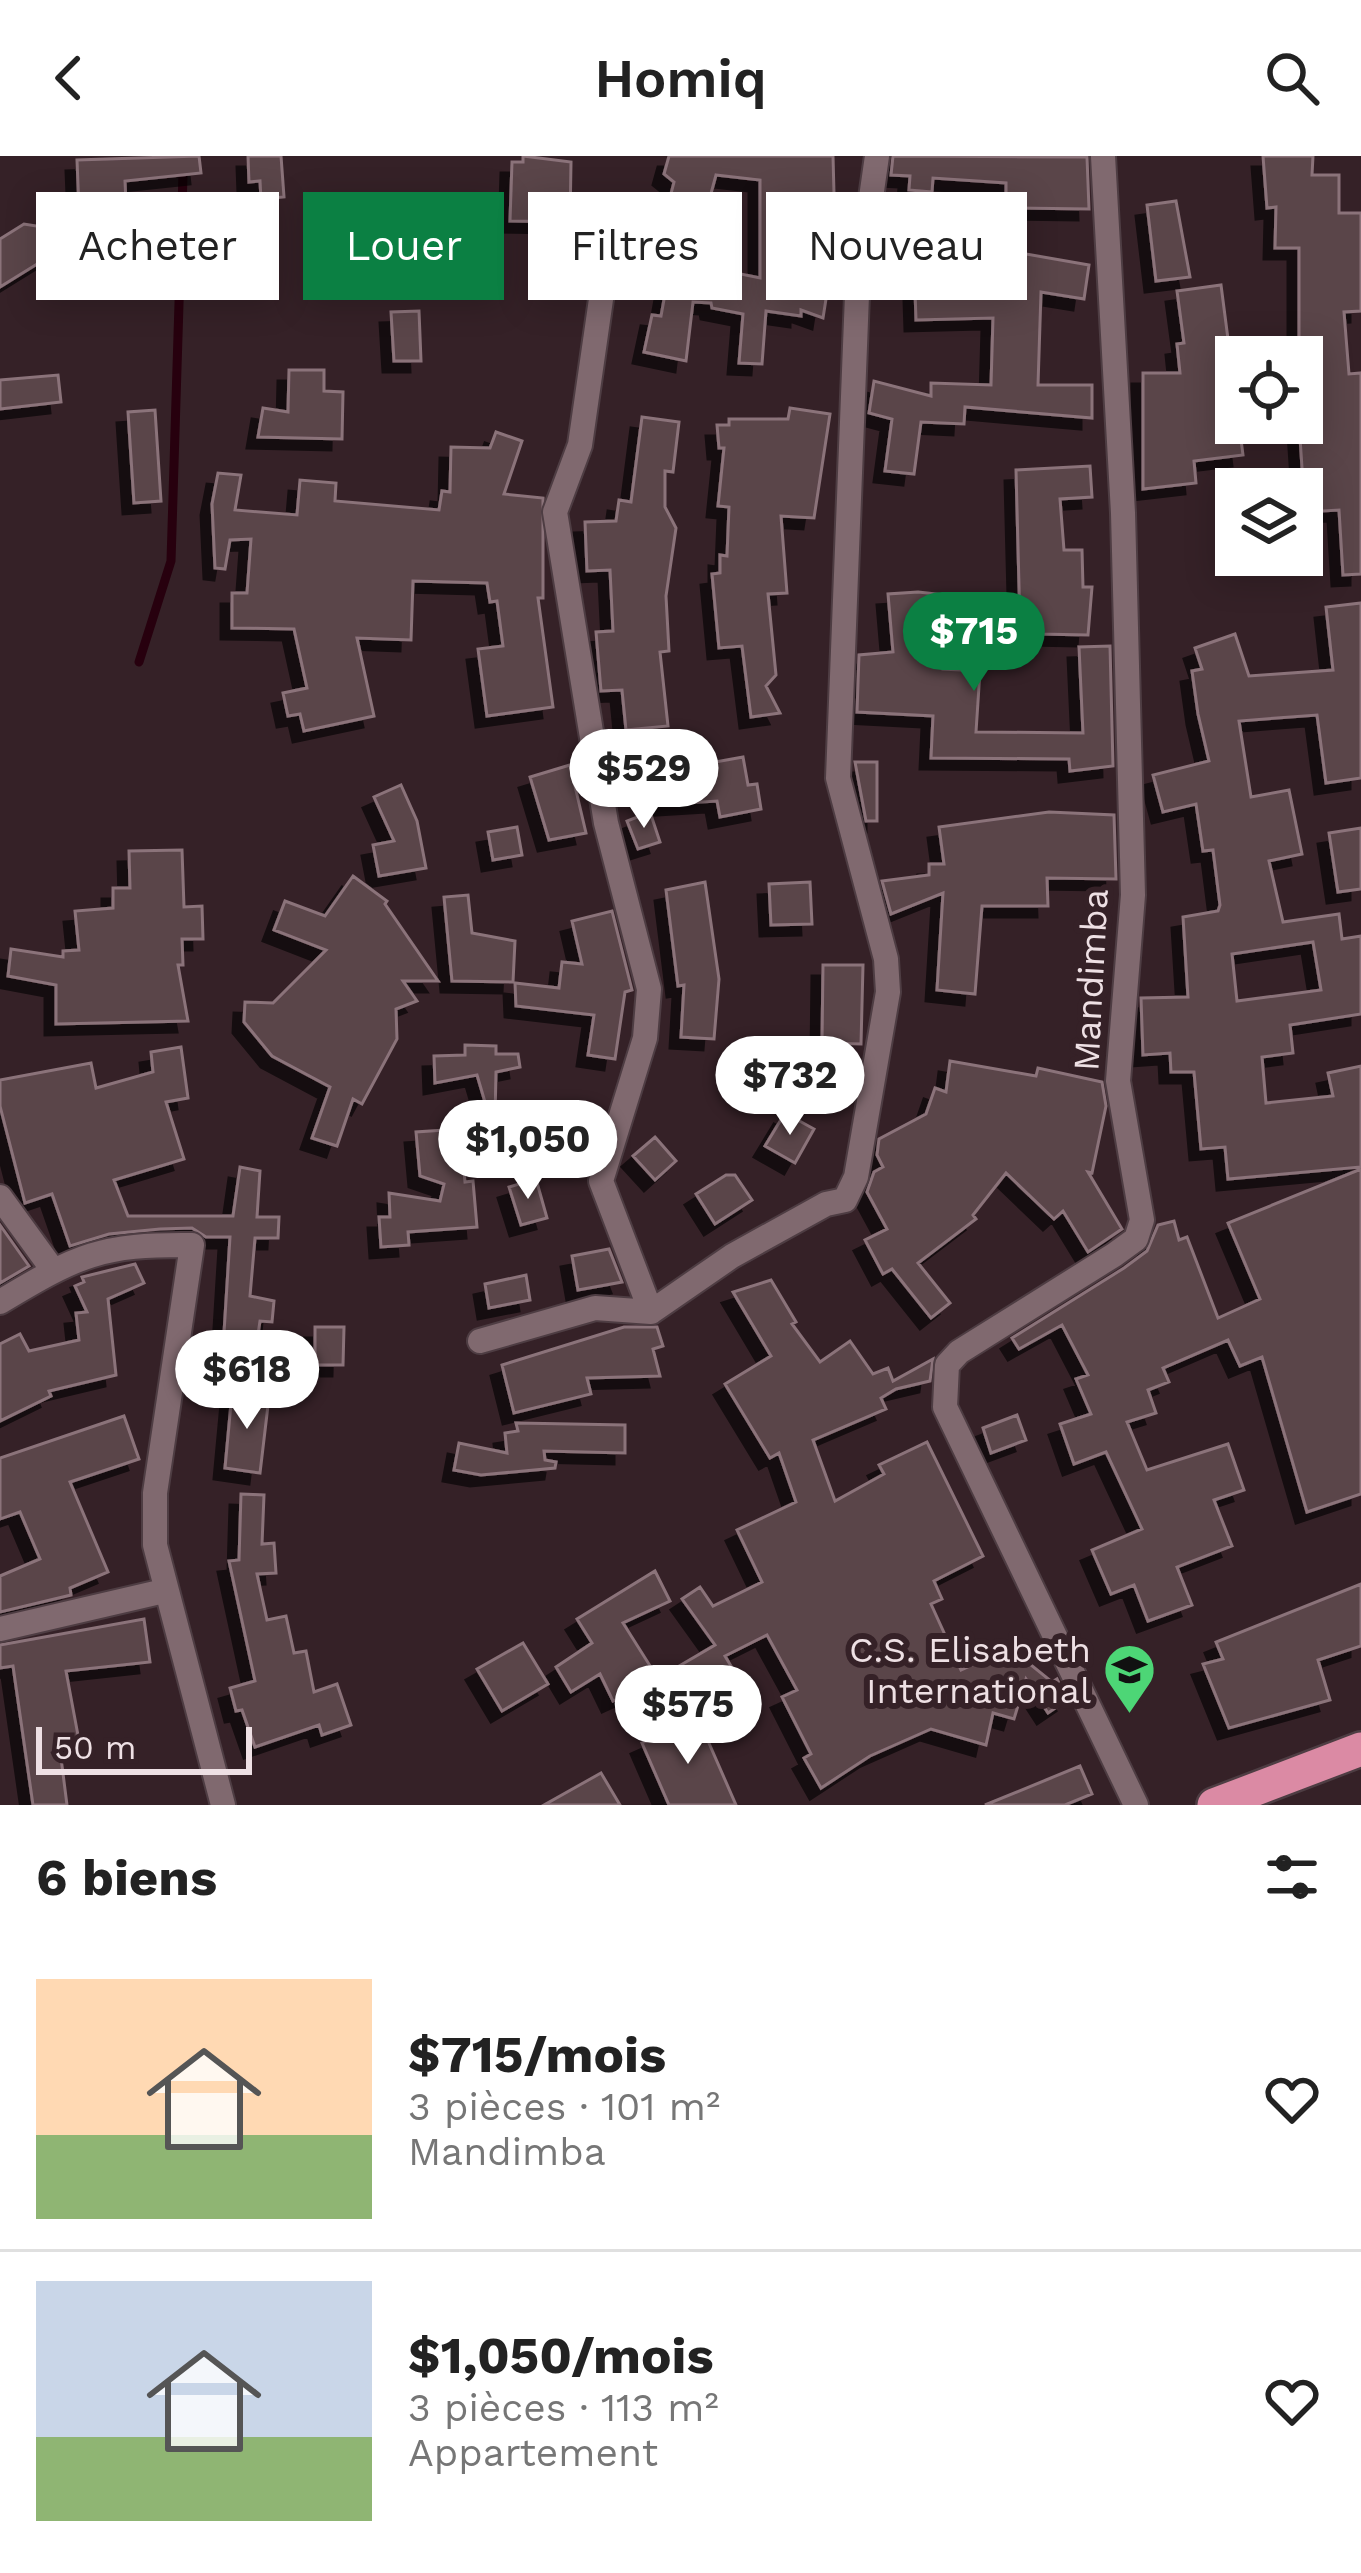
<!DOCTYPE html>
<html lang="fr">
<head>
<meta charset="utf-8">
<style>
  :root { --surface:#fff; --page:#f6f6f6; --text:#222; --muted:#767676; --line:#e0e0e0; --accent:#0b8043 }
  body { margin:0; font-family:"Work Sans",sans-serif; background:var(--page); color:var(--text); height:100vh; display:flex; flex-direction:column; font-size:45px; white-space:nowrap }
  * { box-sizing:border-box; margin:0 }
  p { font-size:39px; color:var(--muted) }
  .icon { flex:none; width:66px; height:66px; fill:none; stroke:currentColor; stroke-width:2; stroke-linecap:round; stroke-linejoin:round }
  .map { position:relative; height:1649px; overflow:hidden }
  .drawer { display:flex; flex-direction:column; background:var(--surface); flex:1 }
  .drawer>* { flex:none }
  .hud { position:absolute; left:36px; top:36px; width:1290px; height:108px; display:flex; gap:24px }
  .buttons { position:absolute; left:1215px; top:180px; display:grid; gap:24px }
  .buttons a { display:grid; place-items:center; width:108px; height:108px; border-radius:0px; background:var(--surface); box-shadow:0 6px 30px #0003; font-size:60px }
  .scale { position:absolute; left:36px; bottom:30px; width:216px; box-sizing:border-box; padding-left:12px; border:6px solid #eee0e4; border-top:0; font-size:33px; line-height:42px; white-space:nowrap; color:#eee0e4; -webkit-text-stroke:9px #352127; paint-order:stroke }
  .price { position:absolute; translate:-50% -102px; padding:0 27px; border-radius:42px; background:#fff; color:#222; font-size:39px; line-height:78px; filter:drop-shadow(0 3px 6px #0008) }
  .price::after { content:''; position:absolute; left:50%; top:72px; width:36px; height:27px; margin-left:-18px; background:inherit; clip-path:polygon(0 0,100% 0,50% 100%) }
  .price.on { background:var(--accent); color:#fff }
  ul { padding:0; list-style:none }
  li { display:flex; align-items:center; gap:36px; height:300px; padding:0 36px }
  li+li { border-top:3px solid var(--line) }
  li span { display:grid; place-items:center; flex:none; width:336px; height:240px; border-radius:0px; color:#555 }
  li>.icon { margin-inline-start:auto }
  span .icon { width:144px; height:144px; fill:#fffc; stroke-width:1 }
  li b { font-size:51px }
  h2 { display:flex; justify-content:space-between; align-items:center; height:144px; padding:0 36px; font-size:51px }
  .chip { padding:0 42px; border-radius:0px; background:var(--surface); box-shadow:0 6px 30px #0003; font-size:42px; line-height:108px }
  .chip.on { background:var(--accent); color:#fff }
  header { display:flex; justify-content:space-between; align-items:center; height:156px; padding:0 36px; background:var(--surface); font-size:54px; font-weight:600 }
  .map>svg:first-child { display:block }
</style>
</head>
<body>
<header><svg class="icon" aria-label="back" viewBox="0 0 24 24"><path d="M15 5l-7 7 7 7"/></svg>Homiq<svg class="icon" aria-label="search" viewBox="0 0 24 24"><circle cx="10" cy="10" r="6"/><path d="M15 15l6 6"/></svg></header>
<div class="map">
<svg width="1361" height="1649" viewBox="0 0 1361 1649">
  <defs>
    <filter id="shadow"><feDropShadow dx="-11" dy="11" stdDeviation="0" flood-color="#0009"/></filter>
  </defs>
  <rect width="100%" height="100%" fill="#352127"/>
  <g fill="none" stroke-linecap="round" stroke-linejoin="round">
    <!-- stream -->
    <path stroke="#27000e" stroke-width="9" d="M 139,506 L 171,405 L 183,19 L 178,0"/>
  </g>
  <!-- building -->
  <path fill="#5a444a" stroke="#8b737a" stroke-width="3" fill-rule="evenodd" filter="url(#shadow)" d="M 199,0 L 201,17 L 125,25 L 128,94 L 94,84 L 91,107 L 50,100 L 0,131 L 0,83 L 24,68 L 80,77 L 77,4 Z
    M 248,0 L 281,0 L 284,41 L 261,43 L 260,25 L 249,26 Z
    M 523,0 L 571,6 L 570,66 L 510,65 L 512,6 L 523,6 Z
    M 669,0 L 833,0 L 834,38 L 824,38 L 817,121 L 829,124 L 823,162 L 801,154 L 801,160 L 766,155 L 762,208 L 739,207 L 743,158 L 712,152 L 711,147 L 693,146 L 686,205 L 644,196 L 652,159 L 661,160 L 673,94 L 669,93 L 675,68 L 664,65 L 674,26 L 664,18 ZM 716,19 L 760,24 L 760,122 L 692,108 Z
    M 893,0 L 1087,1 L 1089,53 L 1006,52 L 1006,27 L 933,22 L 932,36 L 909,34 L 910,20 L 891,19 Z
    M 1263,0 L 1313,0 L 1312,19 L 1339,19 L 1339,57 L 1361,57 L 1361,155 L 1344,156 L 1349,218 L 1361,217 L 1361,418 L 1343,419 L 1339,354 L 1305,356 L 1299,267 L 1299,92 L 1275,92 L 1276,51 L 1267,52 Z
    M 1176,45 L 1190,121 L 1156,125 L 1147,49 Z
    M 992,92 L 1089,109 L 1084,143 L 1041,136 L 1038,229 L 1092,229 L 1092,262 L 965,251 L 964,268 L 921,266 L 914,318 L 885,315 L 892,263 L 869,257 L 874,225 L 931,240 L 931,227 L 991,229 L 993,162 L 916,164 L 915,134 L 987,133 Z
    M 1221,129 L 1243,299 L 1194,305 L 1196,327 L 1143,333 L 1143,217 L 1180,217 L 1177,188 L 1184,187 L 1177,135 Z
    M 419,155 L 421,205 L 394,205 L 391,156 Z
    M 289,214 L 324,214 L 324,235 L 343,236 L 342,283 L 258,281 L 263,252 L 288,256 Z
    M 58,219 L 61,246 L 0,253 L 0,224 Z
    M 790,252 L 830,258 L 814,362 L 781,360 L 787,437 L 768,438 L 776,519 L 766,530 L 780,557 L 751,561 L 742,490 L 719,492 L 712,418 L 720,417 L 720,399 L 727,400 L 729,351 L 718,350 L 724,292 L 719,292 L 717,269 L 729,269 L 729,263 L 788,263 Z
    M 155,254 L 161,345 L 134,347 L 128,256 Z
    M 642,261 L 679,266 L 673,316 L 665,315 L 665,351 L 676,372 L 666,440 L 669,495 L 660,496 L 668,570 L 626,574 L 622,534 L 601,535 L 596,476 L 613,475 L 610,414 L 587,415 L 585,366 L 616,365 L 619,344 L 631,346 Z
    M 496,276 L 522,285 L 504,338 L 543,342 L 543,442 L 538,442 L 553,551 L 487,560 L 478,493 L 503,490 L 497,445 L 490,446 L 487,427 L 413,425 L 411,484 L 357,482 L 374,560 L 304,575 L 300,558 L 288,560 L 283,537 L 307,532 L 294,473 L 232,472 L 232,437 L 247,437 L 251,383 L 230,384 L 225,413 L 215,412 L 212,348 L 218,317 L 241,319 L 235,354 L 297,359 L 300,324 L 336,327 L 335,345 L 439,354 L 442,335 L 450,336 L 451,291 L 490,292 Z
    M 1090,310 L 1092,341 L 1060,343 L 1064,394 L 1082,394 L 1083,431 L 1092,431 L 1088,479 L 1039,478 L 1039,468 L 1020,468 L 1016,314 Z
    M 918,436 L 946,439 L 943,513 L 980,515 L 976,576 L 1083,577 L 1079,491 L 1110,490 L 1113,610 L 1070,615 L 1069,603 L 931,602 L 933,560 L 857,556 L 859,499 L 893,496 L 888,438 Z
    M 1361,447 L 1361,622 L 1326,627 L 1317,559 L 1239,565 L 1251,641 L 1289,634 L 1302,698 L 1269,705 L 1283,766 L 1339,758 L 1342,783 L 1361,780 L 1361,858 L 1290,869 L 1293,897 L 1262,901 L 1266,947 L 1333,940 L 1328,917 L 1361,910 L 1361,1011 L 1228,1023 L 1225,991 L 1201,993 L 1194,916 L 1171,916 L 1170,897 L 1143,899 L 1141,842 L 1188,841 L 1183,761 L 1218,755 L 1220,749 L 1213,694 L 1203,695 L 1196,648 L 1163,656 L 1153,619 L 1209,605 L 1198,558 L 1192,515 L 1202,513 L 1195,492 L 1235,478 L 1249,520 L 1333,514 L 1326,451 ZM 1313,786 L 1321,834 L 1237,845 L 1232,798 Z
    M 743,601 L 748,629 L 757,628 L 761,653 L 720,661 L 717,645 L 654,649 L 652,617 L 712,614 L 710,607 Z
    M 855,606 L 877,606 L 877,665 L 866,665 Z
    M 570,609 L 586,677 L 549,684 L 530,621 Z
    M 401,629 L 417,665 L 426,712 L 379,720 L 373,689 L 394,685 L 374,641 Z
    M 650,656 L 660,686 L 638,693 L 627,665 Z
    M 1049,656 L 1114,659 L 1116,723 L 1047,722 L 1048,750 L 982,750 L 975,838 L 937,834 L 943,737 L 891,758 L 882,725 L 929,719 L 929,708 L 944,708 L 939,671 Z
    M 517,671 L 522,699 L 493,704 L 488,676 Z
    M 1361,672 L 1361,733 L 1338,736 L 1329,677 Z
    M 182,694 L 184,751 L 202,750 L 203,783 L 182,783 L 183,809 L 178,809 L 188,865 L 56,868 L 56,829 L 8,820 L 11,793 L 63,801 L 63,795 L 79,794 L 75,755 L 113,752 L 113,732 L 130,732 L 129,695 Z
    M 353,720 L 387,745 L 385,748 L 438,825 L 403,825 L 417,845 L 396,853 L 397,883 L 362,948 L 353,943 L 337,990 L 312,982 L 330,931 L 272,900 L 244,866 L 245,846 L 273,847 L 326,794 L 274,774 L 285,745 L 325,760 Z
    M 705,726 L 719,823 L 714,883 L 681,881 L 684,829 L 678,830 L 666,734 Z
    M 810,726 L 812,768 L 771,769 L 769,728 Z
    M 468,739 L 472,777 L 515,785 L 513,826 L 452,825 L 444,741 Z
    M 612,755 L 632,834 L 625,836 L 615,903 L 588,899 L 594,859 L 516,850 L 515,827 L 559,832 L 562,806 L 582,808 L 572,765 Z
    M 823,809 L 863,809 L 861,888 L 822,887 Z
    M 465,889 L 496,890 L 496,898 L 518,898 L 520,911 L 496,916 L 495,962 L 490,963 L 477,919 L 435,927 L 434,900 L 465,899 Z
    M 181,891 L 188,942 L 166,946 L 184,1003 L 114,1024 L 128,1060 L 233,1060 L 240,1011 L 260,1015 L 257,1061 L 279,1061 L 278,1082 L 255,1082 L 250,1140 L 274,1145 L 272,1166 L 260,1165 L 257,1185 L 223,1193 L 230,1081 L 206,1081 L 192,1072 L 160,1073 L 109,1078 L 70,1090 L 52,1038 L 25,1047 L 0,950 L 0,924 L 91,907 L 96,932 L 153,916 L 151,896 Z
    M 950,905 L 1036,920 L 1038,912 L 1102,926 L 1106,950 L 1092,1017 L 1088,1016 L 1122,1073 L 1088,1096 L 1063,1055 L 1054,1063 L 1006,1017 L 973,1059 L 976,1063 L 918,1107 L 950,1147 L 931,1162 L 892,1113 L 883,1118 L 865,1084 L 887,1073 L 867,1036 L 874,1016 L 883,1011 L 877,999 L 879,983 L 926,958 L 935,932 L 946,936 Z
    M 785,957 L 814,973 L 795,1007 L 765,990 Z
    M 460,973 L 465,1026 L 473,1025 L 477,1071 L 408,1076 L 409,1089 L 381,1091 L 379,1061 L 390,1061 L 389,1037 L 440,1045 L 444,1028 L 420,1020 L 416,976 Z
    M 655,981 L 676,1005 L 655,1024 L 633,1000 Z
    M 1361,1013 L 1361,1338 L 1307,1356 L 1262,1201 L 1240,1210 L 1228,1184 L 1163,1212 L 1169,1226 L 1148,1234 L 1156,1257 L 1127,1266 L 1147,1314 L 1228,1288 L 1244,1334 L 1214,1344 L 1232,1390 L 1177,1411 L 1192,1449 L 1148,1465 L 1134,1429 L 1111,1438 L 1092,1394 L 1142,1373 L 1106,1296 L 1074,1308 L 1060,1268 L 1091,1258 L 1076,1223 L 1088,1219 L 1062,1169 L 1019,1193 L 1012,1182 L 1124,1112 L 1147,1095 L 1158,1069 L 1174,1065 L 1179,1084 L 1187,1081 L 1218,1162 L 1260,1143 L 1228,1067 Z
    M 726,1019 L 735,1019 L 752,1044 L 715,1068 L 696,1038 Z
    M 536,1023 L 547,1062 L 521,1069 L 509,1031 Z
    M 0,1069 L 29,1110 L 0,1127 Z
    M 609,1093 L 622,1126 L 578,1134 L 572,1100 Z
    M 135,1108 L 144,1127 L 108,1143 L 116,1219 L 49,1235 L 51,1240 L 0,1265 L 0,1188 L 20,1178 L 29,1195 L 79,1184 L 76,1157 L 87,1156 L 75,1130 L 84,1126 L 82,1121 Z
    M 526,1119 L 530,1144 L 489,1152 L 485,1128 Z
    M 771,1124 L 796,1166 L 792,1168 L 820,1206 L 850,1185 L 873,1218 L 888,1212 L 893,1225 L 933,1203 L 930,1225 L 896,1233 L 881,1242 L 886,1253 L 813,1284 L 835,1345 L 884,1318 L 879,1309 L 927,1286 L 983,1400 L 934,1425 L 942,1443 L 931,1448 L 961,1514 L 1010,1492 L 1052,1526 L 1057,1523 L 1067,1544 L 1048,1557 L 1026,1523 L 1014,1563 L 993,1557 L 986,1589 L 931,1573 L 870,1600 L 821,1632 L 804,1602 L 811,1598 L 782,1541 L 797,1534 L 767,1479 L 725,1500 L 740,1525 L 684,1558 L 662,1520 L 715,1489 L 682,1443 L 700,1431 L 713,1450 L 762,1426 L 737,1374 L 796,1346 L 779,1297 L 770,1302 L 725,1228 L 771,1200 L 733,1136 Z
    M 315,1171 L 344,1171 L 343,1209 L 315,1209 Z
    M 624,1171 L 657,1171 L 663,1190 L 653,1193 L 660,1220 L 587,1222 L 591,1238 L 514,1257 L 502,1209 Z
    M 232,1237 L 269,1241 L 260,1317 L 225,1312 Z
    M 1017,1259 L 1026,1284 L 991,1297 L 983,1272 Z
    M 124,1260 L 139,1303 L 70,1326 L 108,1416 L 70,1432 L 71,1439 L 0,1456 L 0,1420 L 40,1403 L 20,1356 L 0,1363 L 0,1302 Z
    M 516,1267 L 625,1269 L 625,1297 L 544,1295 L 545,1304 L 556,1306 L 555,1312 L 481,1319 L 454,1314 L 459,1287 L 507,1297 L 505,1277 L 518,1275 Z
    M 241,1338 L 264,1339 L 262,1388 L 274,1387 L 276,1417 L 257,1418 L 267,1464 L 286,1460 L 294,1497 L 306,1495 L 314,1536 L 337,1528 L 351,1569 L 322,1579 L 319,1569 L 255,1591 L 242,1554 L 236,1555 L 230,1532 L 255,1525 L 229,1405 L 239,1404 Z
    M 655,1415 L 670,1445 L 623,1467 L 659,1524 L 613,1545 L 600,1518 L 571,1536 L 556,1511 L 592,1487 L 577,1463 Z
    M 1361,1428 L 1361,1490 L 1318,1504 L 1330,1544 L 1229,1572 L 1203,1508 L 1223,1503 L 1216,1486 Z
    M 144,1463 L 150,1506 L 66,1515 L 80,1590 L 60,1594 L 67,1649 L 33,1649 L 13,1510 L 0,1512 L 0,1489 Z
    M 523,1487 L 548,1528 L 502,1555 L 477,1513 Z
    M 698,1562 L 736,1649 L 669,1649 L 642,1587 Z
    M 1080,1610 L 1092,1638 L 1065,1649 L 985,1649 Z
    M 601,1617 L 620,1649 L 544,1649 Z"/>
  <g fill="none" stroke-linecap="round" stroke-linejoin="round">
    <defs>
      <path id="minor" d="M 1103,0 L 1123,357 L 1133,739 L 1118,925 L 1142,1064 L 1136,1083 L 1114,1099 L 959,1196 L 947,1209 L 945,1251 L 1136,1649
        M 613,60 L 580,289 L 555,356 L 606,667 L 649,833 L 645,882 L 601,1025 L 651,1156
        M 0,1041 L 53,1114
        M 0,1146 C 78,1099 101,1088 192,1089 L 155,1337 L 155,1389 L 223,1649
        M 480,1185 L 595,1152 L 651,1156 L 732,1100 L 826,1048 L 845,1044 L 856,1021 L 888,836 L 886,803 L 838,622 L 857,139 L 877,0
        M 0,1473 L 164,1435"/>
      <path id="trunk" d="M 1214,1649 L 1361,1593"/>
    </defs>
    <!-- minor casing -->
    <use href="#minor" stroke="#4e3d43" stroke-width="28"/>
    <!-- trunk casing -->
    <use href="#trunk" stroke="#4e3d43" stroke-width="38"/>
    <!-- minor -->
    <use href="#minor" stroke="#80696f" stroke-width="24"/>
    <!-- trunk -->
    <use href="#trunk" stroke="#db8aa4" stroke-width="33"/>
  </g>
  <!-- icons -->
  <defs>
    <symbol id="school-pin" viewBox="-11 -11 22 30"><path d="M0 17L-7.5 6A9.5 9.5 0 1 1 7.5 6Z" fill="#4dd676" stroke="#352127"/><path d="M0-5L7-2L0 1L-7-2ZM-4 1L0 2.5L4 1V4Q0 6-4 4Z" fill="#111"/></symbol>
  </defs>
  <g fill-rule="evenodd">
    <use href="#school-pin" x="1100" y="1484" width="59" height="81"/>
  </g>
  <g text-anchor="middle" stroke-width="12" stroke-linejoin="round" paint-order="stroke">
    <!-- street labels -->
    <g font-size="36" fill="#eee0e4" stroke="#352127">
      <text transform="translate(1090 824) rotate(-87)" y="13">Mandimba</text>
    </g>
    <!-- poi labels -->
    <g font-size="36" fill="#eee0e4" stroke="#352127" text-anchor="end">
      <text x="1091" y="1506">C.S. Elisabeth<tspan x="1091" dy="41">International</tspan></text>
    </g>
  </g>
</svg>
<div class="buttons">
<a><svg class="icon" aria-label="locate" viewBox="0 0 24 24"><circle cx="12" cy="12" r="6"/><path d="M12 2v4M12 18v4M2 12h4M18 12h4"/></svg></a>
<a><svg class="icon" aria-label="layers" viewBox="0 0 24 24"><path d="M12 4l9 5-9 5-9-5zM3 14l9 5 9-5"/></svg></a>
</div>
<div class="scale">50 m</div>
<b class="price on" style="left:974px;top:538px">$715</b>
<b class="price" style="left:644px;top:675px">$529</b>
<b class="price" style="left:790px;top:982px">$732</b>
<b class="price" style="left:528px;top:1046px">$1,050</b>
<b class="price" style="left:247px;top:1276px">$618</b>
<b class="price" style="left:688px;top:1611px">$575</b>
<div class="hud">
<a class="chip">Acheter</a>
<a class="chip on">Louer</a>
<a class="chip">Filtres</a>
<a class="chip">Nouveau</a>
</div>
</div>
<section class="drawer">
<h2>6 biens<svg class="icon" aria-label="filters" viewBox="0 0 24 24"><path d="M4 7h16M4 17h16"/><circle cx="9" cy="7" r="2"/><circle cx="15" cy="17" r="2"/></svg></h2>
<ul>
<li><span style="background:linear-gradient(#ffd9b3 65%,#8fb573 0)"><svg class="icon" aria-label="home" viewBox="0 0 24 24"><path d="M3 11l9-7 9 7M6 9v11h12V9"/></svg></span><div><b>$715/mois</b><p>3 pièces · 101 m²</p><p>Mandimba</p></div><svg class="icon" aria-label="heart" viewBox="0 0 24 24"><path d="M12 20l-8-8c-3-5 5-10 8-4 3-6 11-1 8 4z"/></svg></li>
<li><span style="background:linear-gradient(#c9d6e8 65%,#8fb573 0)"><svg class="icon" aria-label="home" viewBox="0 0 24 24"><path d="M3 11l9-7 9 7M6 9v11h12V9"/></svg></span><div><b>$1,050/mois</b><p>3 pièces · 113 m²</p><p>Appartement</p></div><svg class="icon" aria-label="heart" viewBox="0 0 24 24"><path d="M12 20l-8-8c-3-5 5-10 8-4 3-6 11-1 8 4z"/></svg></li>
</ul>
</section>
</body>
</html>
